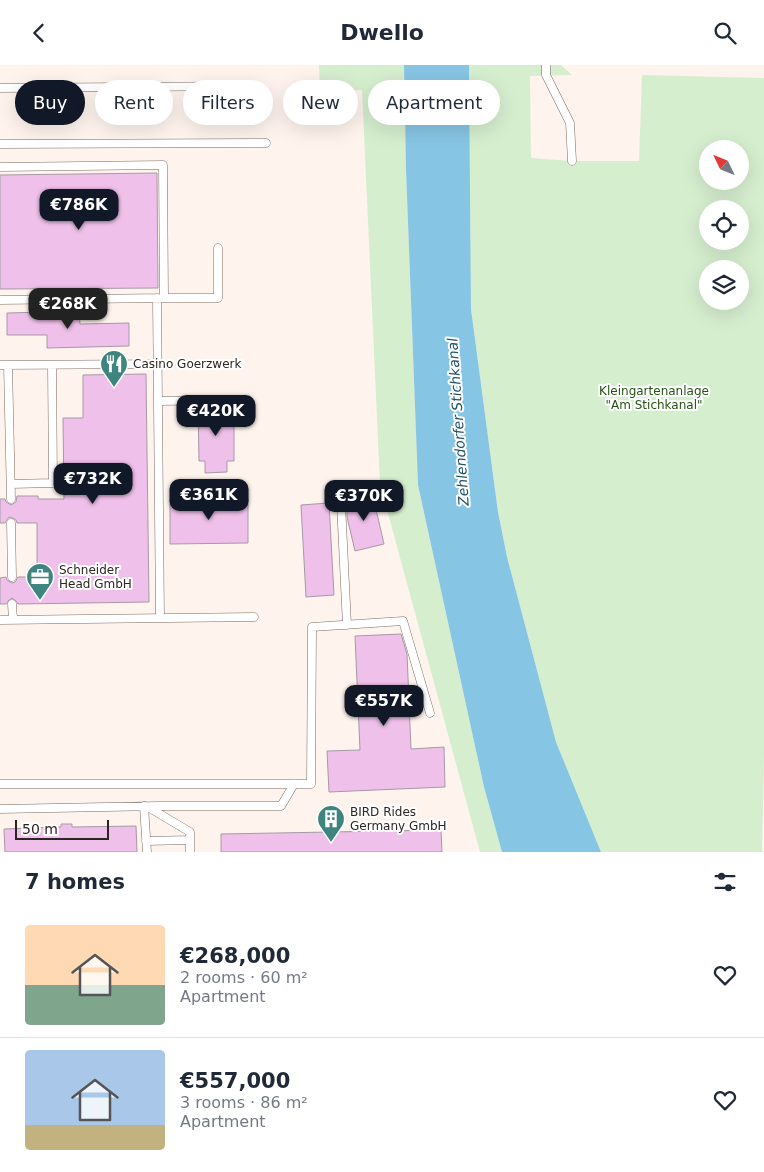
<!DOCTYPE html>
<html lang="en">
<head>
<meta charset="utf-8">
<style>
  :root { --surface:#fff; --page:#f2f2f3; --text:#1f2937; --muted:#747a83; --line:#e0e1e3; --accent:#111827 }
  body { margin:0; font-family:"DejaVu Sans",sans-serif; background:var(--page); color:var(--text); height:100vh; display:flex; flex-direction:column; font-size:19px; white-space:nowrap }
  * { box-sizing:border-box; margin:0 }
  p { font-size:16px; color:var(--muted) }
  .icon { flex:none; width:28px; height:28px; fill:none; stroke:currentColor; stroke-width:2; stroke-linecap:round; stroke-linejoin:round }
  .map { position:relative; height:787px; overflow:hidden }
  .drawer { display:flex; flex-direction:column; background:var(--surface); flex:1 }
  .drawer>* { flex:none }
  .guide { position:absolute; left:15px; top:15px; width:500px; height:45px; display:flex; gap:10px }
  .needle { width:32px; rotate:313deg }
  .tools { position:absolute; left:699px; top:75px; display:grid; gap:10px }
  .tools a { display:grid; place-items:center; width:50px; height:50px; border-radius:50%; background:var(--surface); box-shadow:0 5px 20px #0002; font-size:25px }
  .scale { position:absolute; left:15px; bottom:12px; width:94px; box-sizing:border-box; padding-left:5px; border:2px solid #2c2622; border-top:0; font-size:14px; line-height:18px; white-space:nowrap; color:#2c2622; -webkit-text-stroke:4px #fff; paint-order:stroke }
  .price { position:absolute; translate:-50% -42px; padding:0 11px; border-radius:10px; background:var(--accent); color:#fff; font-size:16px; line-height:32px; filter:drop-shadow(0 1px 2px #0008) }
  .price::after { content:''; position:absolute; left:50%; top:30px; width:15px; height:11px; margin-left:-8px; background:inherit; clip-path:polygon(0 0,100% 0,50% 100%) }
  .price.current { background:#222; color:#fff }
  ul { padding:0; list-style:none }
  li { display:flex; align-items:center; gap:15px; height:125px; padding:0 25px }
  li+li { border-top:1px solid var(--line) }
  li span { display:grid; place-items:center; flex:none; width:140px; height:100px; border-radius:5px; color:#555 }
  li>.icon { margin-inline-start:auto }
  span .icon { width:60px; height:60px; fill:#fffc; stroke-width:1 }
  li b { font-size:21px }
  h2 { display:flex; justify-content:space-between; align-items:center; height:60px; padding:0 25px; font-size:21px }
  .pill { padding:0 18px; border-radius:22px; background:var(--surface); box-shadow:0 5px 20px #0002; font-size:18px; line-height:45px }
  .pill.current { background:var(--accent); color:#fff }
  header { display:flex; justify-content:space-between; align-items:center; height:65px; padding:0 25px; background:var(--surface); font-size:22px; font-weight:700 }
  .map>svg:first-child { display:block }
</style>
</head>
<body>
<header><svg class="icon" aria-label="back" viewBox="0 0 24 24"><path d="M15 5l-7 7 7 7"/></svg>Dwello<svg class="icon" aria-label="search" viewBox="0 0 24 24"><circle cx="10" cy="10" r="6"/><path d="M15 15l6 6"/></svg></header>
<div class="map">
<svg width="764" height="787" viewBox="0 0 764 787">
  <rect width="100%" height="100%" fill="#fef4ed"/>
  <!-- green -->
  <path fill="#d5eece" fill-rule="evenodd" d="M 319,0 L 404,0 L 406,105 L 418,420 L 484,722 L 502,787 L 480,787 L 380,419 L 362,25 L 320,26 Z
    M 469,0 L 561,0 L 572,10 L 530,11 L 531,93 L 572,96 L 639,96 L 642,10 L 764,13 L 764,691 L 762,786 L 764,787 L 601,787 L 556,677 L 507,492 L 498,447 L 471,244 ZM 708,84 L 740,84 L 740,116 L 708,116 ZM 708,144 L 740,144 L 740,176 L 708,176 ZM 708,204 L 740,204 L 740,236 L 708,236 Z"/>
  <!-- water -->
  <path fill="#87c5e4" d="M 404,0 L 469,0 L 471,244 L 498,447 L 507,492 L 556,677 L 601,787 L 502,787 L 484,722 L 418,420 L 406,105 Z"/>
  <!-- building -->
  <path fill="#efc0ea" stroke="#a699a5" d="M 157,108 L 158,223 L 0,224 L 0,110 Z
    M 46,245 L 79,245 L 80,259 L 129,258 L 129,281 L 47,283 L 47,270 L 7,270 L 7,248 L 46,247 Z
    M 146,309 L 149,537 L 18,539 L 16,536 L 12,533 L 9,535 L 6,539 L 0,539 L 0,513 L 6,512 L 7,515 L 12,518 L 15,517 L 18,512 L 37,512 L 37,458 L 17,458 L 16,455 L 11,452 L 8,453 L 5,458 L 0,458 L 0,434 L 5,434 L 6,437 L 11,440 L 16,437 L 17,431 L 38,431 L 38,434 L 64,434 L 63,353 L 83,353 L 83,310 Z
    M 198,341 L 234,341 L 234,396 L 227,396 L 227,407 L 205,408 L 205,396 L 199,396 Z
    M 372,427 L 384,479 L 355,486 L 347,452 L 347,438 L 343,434 Z
    M 248,434 L 248,478 L 170,479 L 170,435 Z
    M 329,438 L 334,530 L 306,532 L 301,440 Z
    M 401,569 L 407,589 L 411,684 L 444,682 L 445,722 L 329,727 L 327,686 L 360,685 L 355,571 Z
    M 61,759 L 72,759 L 72,762 L 136,761 L 137,787 L 5,787 L 4,764 L 61,762 Z
    M 441,765 L 442,787 L 221,787 L 221,769 Z"/>
  <g fill="none" stroke-linecap="round" stroke-linejoin="round">
    <defs>
      <path id="service" d="M 546,0 L 546,10 L 570,58 L 572,96
        M 0,23 L 250,21
        M 0,79 L 266,78
        M 0,102 L 163,100 L 164,233 L 0,235
        M 157,233 L 160,553
        M 164,233 L 218,233 L 218,183
        M 0,300 L 158,299
        M 8,300 L 11,434
        M 158,336 L 237,335
        M 11,419 L 53,418 L 52,300
        M 341,439 L 347,560
        M 11,458 L 12,512
        M 12,539 L 13,555
        M 0,555 L 254,552
        M 0,719 L 311,719 L 312,562 L 403,556 L 430,648
        M 144,741 L 147,787
        M 148,742 L 190,767 L 190,787
        M 0,744 L 159,741 L 281,741 L 294,719
        M 146,776 L 190,775"/>
    </defs>
    <!-- service casing -->
    <use href="#service" stroke="#7a6b62" stroke-width="9"/>
    <!-- service -->
    <use href="#service" stroke="#fff" stroke-width="8"/>
  </g>
  <!-- icons -->
  <defs>
    <symbol id="restaurant-pin" viewBox="-11 -11 22 30"><path d="M0 17L-7.5 6A9.5 9.5 0 1 1 7.5 6Z" fill="#3e8580" stroke="#fff"/><path d="M-5-6h1v4h1v-4h1v4h1v-4h1v5L-1.5 .5V6h-2V.5L-5-1ZM5-6V6H3V1.5H1.5Q1.5-4 5-6Z" fill="#fff"/></symbol>
    <symbol id="office-pin" viewBox="-11 -11 22 30"><path d="M0 17L-7.5 6A9.5 9.5 0 1 1 7.5 6Z" fill="#3e8580" stroke="#fff"/><path d="M-6-3h4V-5.5h4V-3h4V5H-6ZM-1-4.5V-3h2v-1.5ZM-6 0V1H6V0Z" fill="#fff"/></symbol>
    <symbol id="building-pin" viewBox="-11 -11 22 30"><path d="M0 17L-7.5 6A9.5 9.5 0 1 1 7.5 6Z" fill="#3e8580" stroke="#fff"/><path d="M-4-6H4V6H1V3H-1V6H-4ZM-2.5-4.3h1.7v1.8h-1.7ZM.8-4.3h1.7v1.8H.8ZM-2.5-1h1.7V.8h-1.7ZM.8-1h1.7V.8H.8Z" fill="#fff"/></symbol>
  </defs>
  <g fill-rule="evenodd">
    <use href="#restaurant-pin" x="98" y="283" width="32" height="43"/>
    <use href="#office-pin" x="24" y="496" width="32" height="43"/>
    <use href="#building-pin" x="315" y="738" width="32" height="43"/>
  </g>
  <g text-anchor="middle" stroke-width="4" stroke-linejoin="round" paint-order="stroke">
    <!-- poi labels -->
    <g font-size="12" fill="#2c2622" stroke="#fff" text-anchor="start">
      <text x="133" y="303">Casino Goerzwerk</text>
      <text x="59" y="509">Schneider<tspan x="59" dy="14">Head GmbH</tspan></text>
      <text x="350" y="751">BIRD Rides<tspan x="350" dy="14">Germany GmbH</tspan></text>
    </g>
    <!-- park labels -->
    <g font-size="12" fill="#245414" stroke="#fff">
      <text x="654" y="330">Kleingartenanlage<tspan x="654" dy="14">"Am Stichkanal"</tspan></text>
    </g>
    <!-- water labels -->
    <g font-size="14" font-style="italic" fill="#1f5067" stroke="#fff">
      <text transform="translate(458 357) rotate(-94)" y="5">Zehlendorfer Stichkanal</text>
    </g>
  </g>
</svg>
<div class="tools">
<a><svg class="needle" viewBox="-14 -14 28 28"><path d="M0-13l5 13h-10z" fill="#e53935"/><path d="M0 13l5-13h-10z" fill="#747a83"/></svg></a>
<a><svg class="icon" aria-label="locate" viewBox="0 0 24 24"><circle cx="12" cy="12" r="6"/><path d="M12 2v4M12 18v4M2 12h4M18 12h4"/></svg></a>
<a><svg class="icon" aria-label="layers" viewBox="0 0 24 24"><path d="M12 4l9 5-9 5-9-5zM3 14l9 5 9-5"/></svg></a>
</div>
<div class="scale">50 m</div>
<b class="price" style="left:79px;top:166px">€786K</b>
<b class="price current" style="left:68px;top:265px">€268K</b>
<b class="price" style="left:216px;top:372px">€420K</b>
<b class="price" style="left:93px;top:440px">€732K</b>
<b class="price" style="left:209px;top:456px">€361K</b>
<b class="price" style="left:364px;top:457px">€370K</b>
<b class="price" style="left:384px;top:662px">€557K</b>
<div class="guide">
<a class="pill current">Buy</a>
<a class="pill">Rent</a>
<a class="pill">Filters</a>
<a class="pill">New</a>
<a class="pill">Apartment</a>
</div>
</div>
<section class="drawer">
<h2>7 homes<svg class="icon" aria-label="filters" viewBox="0 0 24 24"><path d="M4 7h16M4 17h16"/><circle cx="9" cy="7" r="2"/><circle cx="15" cy="17" r="2"/></svg></h2>
<ul>
<li><span style="background:linear-gradient(#ffd9b3 60%,#7fa58c 0)"><svg class="icon" aria-label="home" viewBox="0 0 24 24"><path d="M3 11l9-7 9 7M6 9v11h12V9"/></svg></span><div><b>€268,000</b><p>2 rooms · 60 m²</p><p>Apartment</p></div><svg class="icon" aria-label="heart" viewBox="0 0 24 24"><path d="M12 20l-8-8c-3-5 5-10 8-4 3-6 11-1 8 4z"/></svg></li>
<li><span style="background:linear-gradient(#a9c7e8 75%,#c2b280 0)"><svg class="icon" aria-label="home" viewBox="0 0 24 24"><path d="M3 11l9-7 9 7M6 9v11h12V9"/></svg></span><div><b>€557,000</b><p>3 rooms · 86 m²</p><p>Apartment</p></div><svg class="icon" aria-label="heart" viewBox="0 0 24 24"><path d="M12 20l-8-8c-3-5 5-10 8-4 3-6 11-1 8 4z"/></svg></li>
</ul>
</section>
</body>
</html>
